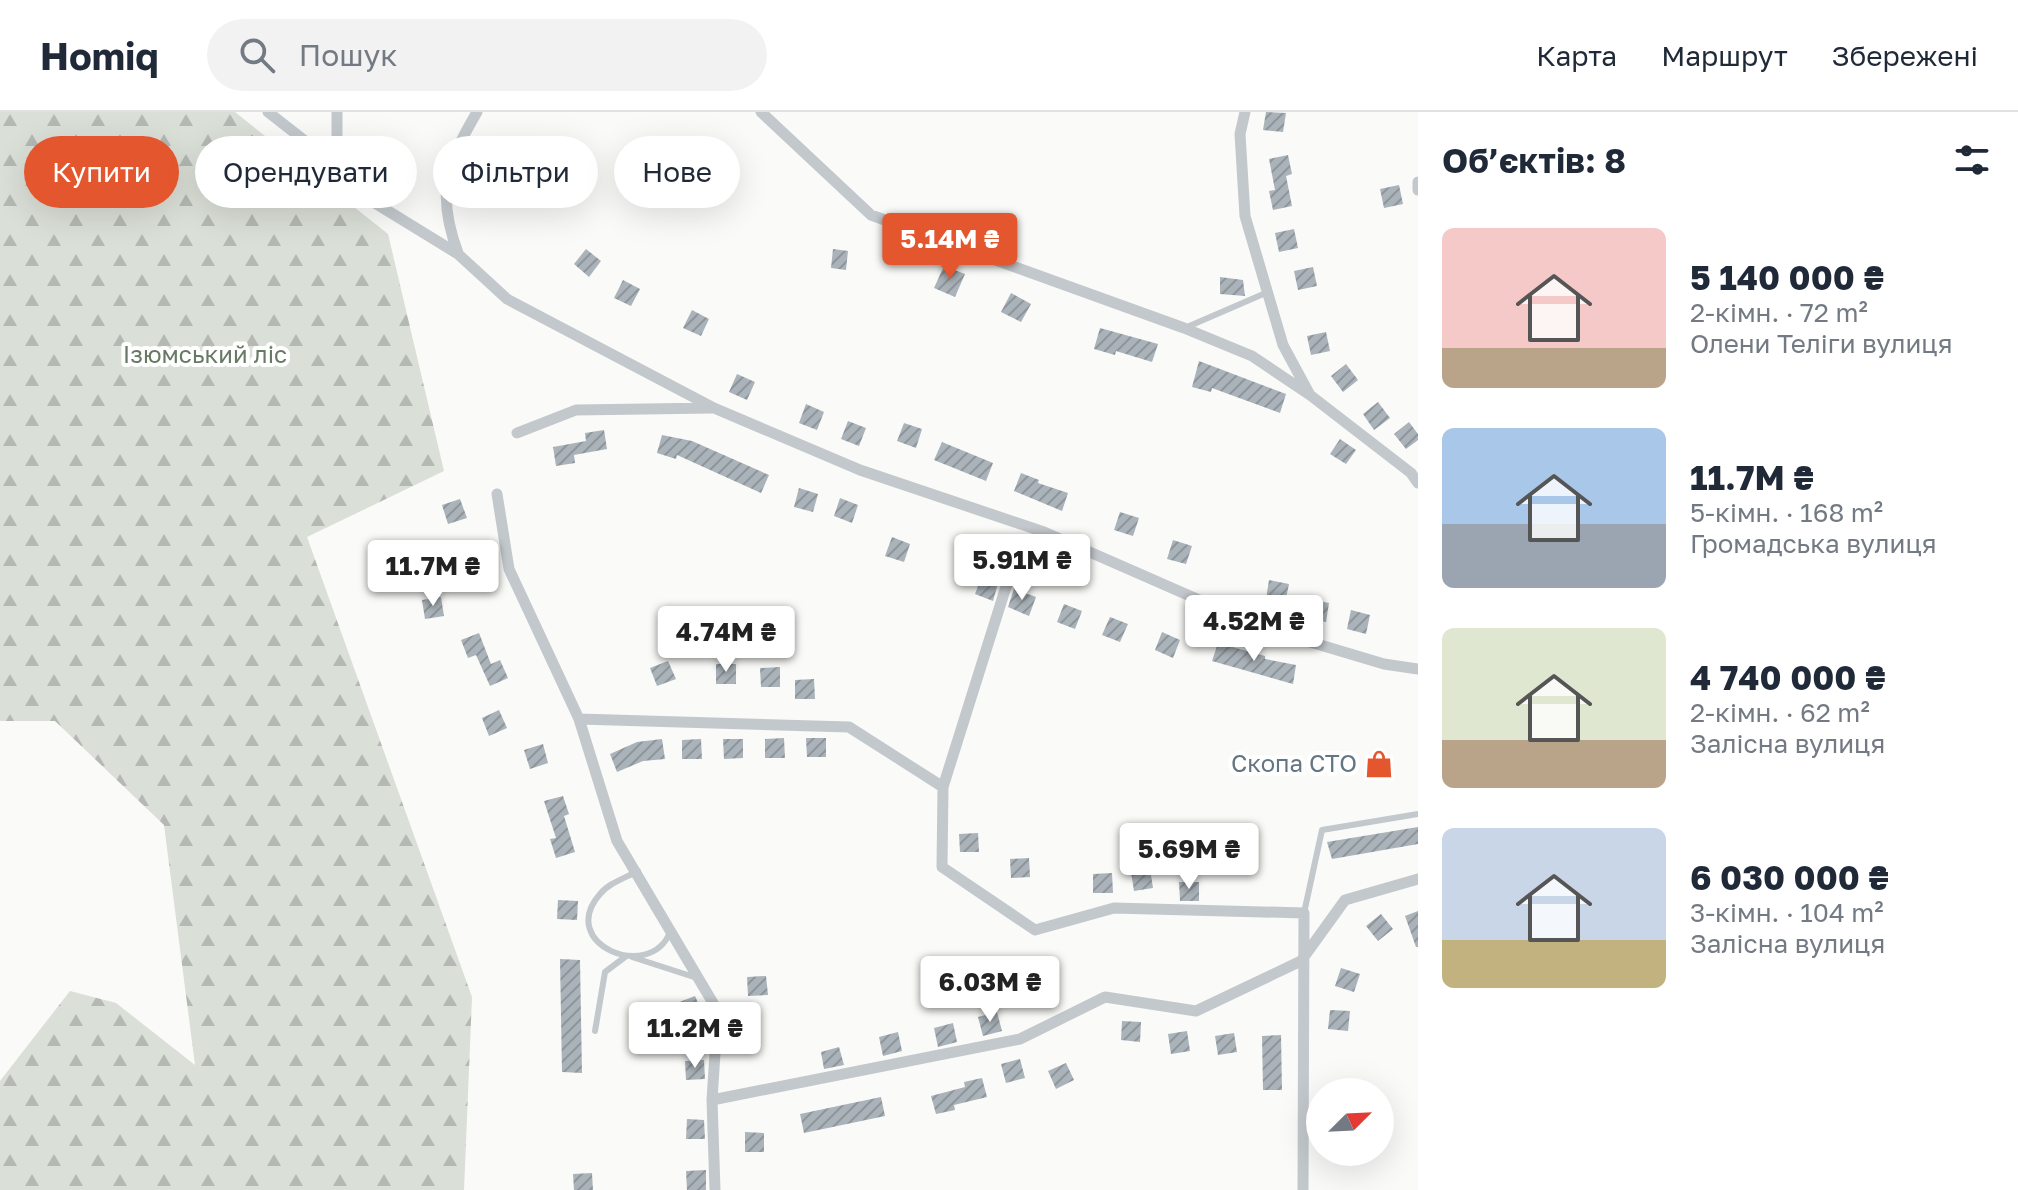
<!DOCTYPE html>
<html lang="uk">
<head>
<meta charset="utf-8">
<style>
  :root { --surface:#fff; --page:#f2f2f3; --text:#1f2937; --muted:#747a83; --line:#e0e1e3; --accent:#e4572e }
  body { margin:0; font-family:"Golos Text",sans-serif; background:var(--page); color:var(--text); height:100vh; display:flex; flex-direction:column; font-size:30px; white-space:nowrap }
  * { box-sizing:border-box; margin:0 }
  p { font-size:26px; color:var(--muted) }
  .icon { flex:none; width:44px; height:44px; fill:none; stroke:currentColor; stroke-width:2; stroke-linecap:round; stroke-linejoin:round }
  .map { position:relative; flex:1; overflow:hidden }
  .panel { display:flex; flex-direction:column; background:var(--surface); width:600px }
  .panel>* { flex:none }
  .guide { position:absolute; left:24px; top:24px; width:760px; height:72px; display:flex; gap:16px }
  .needle { width:52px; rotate:66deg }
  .fabs { position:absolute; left:1306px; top:966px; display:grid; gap:16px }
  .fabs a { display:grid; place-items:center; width:88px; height:88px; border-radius:50%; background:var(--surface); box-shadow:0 8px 32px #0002; font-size:40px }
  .price { position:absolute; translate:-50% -68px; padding:0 18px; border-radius:8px; background:#fff; color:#222; font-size:26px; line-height:52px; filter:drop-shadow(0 2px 4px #0008) }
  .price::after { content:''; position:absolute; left:50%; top:48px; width:24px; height:18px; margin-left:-12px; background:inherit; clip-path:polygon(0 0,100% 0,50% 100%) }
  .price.current { background:var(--accent); color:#fff }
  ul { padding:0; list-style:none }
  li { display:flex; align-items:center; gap:24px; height:200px; padding:0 24px }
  li span { display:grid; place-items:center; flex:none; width:224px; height:160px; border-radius:12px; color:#555 }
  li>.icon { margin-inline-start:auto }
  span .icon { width:96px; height:96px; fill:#fffc; stroke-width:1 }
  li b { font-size:34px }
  h2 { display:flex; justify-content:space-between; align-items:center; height:96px; padding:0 24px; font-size:34px }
  .tag { padding:0 28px; border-radius:36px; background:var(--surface); box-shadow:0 8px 32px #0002; font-size:28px; line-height:72px }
  .tag.current { background:var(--accent); color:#fff }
  header { display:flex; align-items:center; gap:48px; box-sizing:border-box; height:112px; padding:0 40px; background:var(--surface); border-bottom:2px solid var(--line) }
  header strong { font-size:38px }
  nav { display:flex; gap:44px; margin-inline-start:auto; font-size:28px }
  .search { width:560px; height:72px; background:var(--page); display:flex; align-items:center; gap:20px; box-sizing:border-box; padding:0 28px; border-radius:44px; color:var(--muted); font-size:30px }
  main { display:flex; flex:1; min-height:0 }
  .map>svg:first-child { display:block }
</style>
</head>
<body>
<header>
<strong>Homiq</strong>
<div class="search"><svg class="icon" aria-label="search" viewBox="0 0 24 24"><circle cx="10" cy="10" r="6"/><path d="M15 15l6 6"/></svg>Пошук</div>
<nav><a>Карта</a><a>Маршрут</a><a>Збережені</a></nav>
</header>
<main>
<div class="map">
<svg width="1418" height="1078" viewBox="0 0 1418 1078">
  <defs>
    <pattern id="forest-firs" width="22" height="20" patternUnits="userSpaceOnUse" patternTransform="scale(2)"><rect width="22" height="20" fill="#dadfd7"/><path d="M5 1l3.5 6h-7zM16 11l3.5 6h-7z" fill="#b4b9b4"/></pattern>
    <pattern id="building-hatch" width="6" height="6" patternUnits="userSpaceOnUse" patternTransform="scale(2)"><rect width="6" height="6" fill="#aab3b9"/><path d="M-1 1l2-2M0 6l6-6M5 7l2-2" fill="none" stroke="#8e969c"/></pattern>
  </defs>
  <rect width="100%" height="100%" fill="#fafaf8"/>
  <!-- forest -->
  <path fill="url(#forest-firs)" d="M 0,0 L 235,0 L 388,122 L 444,359 L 307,425 L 472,885 L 464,1078 L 0,1078 L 0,969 L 70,879 L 116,891 L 195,953 L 164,713 L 55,609 L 0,609 Z"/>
  <!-- building -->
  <path fill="url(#building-hatch)" d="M 1266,0 L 1286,1 L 1283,20 L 1263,18 Z
    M 1288,43 L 1292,62 L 1286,64 L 1292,94 L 1273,98 L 1269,79 L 1275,78 L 1269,47 Z
    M 1399,73 L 1403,92 L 1384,96 L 1380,77 Z
    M 1294,117 L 1298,136 L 1279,140 L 1275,121 Z
    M 586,137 L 601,149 L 589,165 L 574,152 Z
    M 833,137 L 848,139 L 846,158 L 831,156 Z
    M 944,154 L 965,162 L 955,185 L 934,176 Z
    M 1313,155 L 1317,174 L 1298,178 L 1294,159 Z
    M 1220,165 L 1243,168 L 1245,184 L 1220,182 Z
    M 623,168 L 640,177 L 631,194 L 614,186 Z
    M 1011,181 L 1031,192 L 1021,210 L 1001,200 Z
    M 692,198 L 709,207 L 701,224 L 683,216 Z
    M 1100,216 L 1158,232 L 1152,250 L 1116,239 L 1115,243 L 1094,237 Z
    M 1326,220 L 1330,239 L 1311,243 L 1307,224 Z
    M 1199,249 L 1286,282 L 1280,301 L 1212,276 L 1211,280 L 1192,275 Z
    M 1346,252 L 1358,268 L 1343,280 L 1331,264 Z
    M 737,262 L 755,270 L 747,288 L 729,280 Z
    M 1378,290 L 1390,306 L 1374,318 L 1363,302 Z
    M 806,292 L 824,300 L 817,318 L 799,311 Z
    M 848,309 L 866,316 L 859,334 L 841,327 Z
    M 1409,310 L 1418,322 L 1418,328 L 1406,337 L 1394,322 Z
    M 904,311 L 922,317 L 916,336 L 897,329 Z
    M 604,318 L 607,337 L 574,343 L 575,351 L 556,354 L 553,335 L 586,329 L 585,321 Z
    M 662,323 L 692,329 L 769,363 L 761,381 L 677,343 L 676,347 L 657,341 Z
    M 1340,327 L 1356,338 L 1346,352 L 1330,342 Z
    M 942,330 L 993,351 L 986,369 L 934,348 Z
    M 1021,361 L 1039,368 L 1038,371 L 1068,381 L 1062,399 L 1014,379 Z
    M 799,376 L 818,382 L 813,400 L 794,395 Z
    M 840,386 L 858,393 L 852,411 L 834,404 Z
    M 460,387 L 467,406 L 448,412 L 442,393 Z
    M 1120,400 L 1139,406 L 1133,424 L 1114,418 Z
    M 892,425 L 910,432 L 904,450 L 885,444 Z
    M 1173,428 L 1192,434 L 1186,452 L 1167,447 Z
    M 454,436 L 473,438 L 471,458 L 452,456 Z
    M 982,464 L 998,471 L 993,489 L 975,482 Z
    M 1269,468 L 1289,472 L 1285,491 L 1266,487 Z
    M 1014,477 L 1036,485 L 1029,504 L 1008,495 Z
    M 441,485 L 444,504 L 425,507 L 422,488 Z
    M 1310,487 L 1329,491 L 1326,510 L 1307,506 Z
    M 1064,492 L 1082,499 L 1075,517 L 1057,510 Z
    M 1351,498 L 1370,503 L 1366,522 L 1347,517 Z
    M 1110,505 L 1128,512 L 1120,530 L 1102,523 Z
    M 1162,520 L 1180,528 L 1173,546 L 1155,538 Z
    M 479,521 L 491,552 L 500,548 L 508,566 L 490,574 L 476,543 L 468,546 L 461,528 Z
    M 1218,531 L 1265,544 L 1265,547 L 1296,553 L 1293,572 L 1212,549 Z
    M 668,549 L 676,567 L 657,574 L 650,556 Z
    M 716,552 L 736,552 L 736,572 L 716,572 Z
    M 780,555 L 780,575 L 761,575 L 760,556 Z
    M 814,567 L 815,587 L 795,587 L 795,568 Z
    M 499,598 L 507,616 L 489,624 L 482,606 Z
    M 784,626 L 785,646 L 765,646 L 765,627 Z
    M 806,626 L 826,626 L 826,645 L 807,645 Z
    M 662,627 L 665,647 L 643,649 L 617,660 L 610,642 L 637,630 Z
    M 701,627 L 702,647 L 682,647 L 682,628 Z
    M 723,627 L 743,627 L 743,646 L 724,647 Z
    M 543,632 L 548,651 L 530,657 L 524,638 Z
    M 563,684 L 569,702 L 564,704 L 575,740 L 556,746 L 550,727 L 556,726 L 544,689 Z
    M 1418,715 L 1418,732 L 1332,747 L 1327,730 Z
    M 978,721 L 979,740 L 960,740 L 959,722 Z
    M 1029,746 L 1030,765 L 1011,766 L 1010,747 Z
    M 1150,757 L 1153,776 L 1134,779 L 1131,760 Z
    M 1112,761 L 1113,781 L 1093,781 L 1093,762 Z
    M 1179,770 L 1199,770 L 1199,789 L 1180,789 Z
    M 558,788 L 578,789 L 577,808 L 557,807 Z
    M 1418,799 L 1418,835 L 1416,835 L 1405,804 Z
    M 1381,802 L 1393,817 L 1378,829 L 1366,814 Z
    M 560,847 L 580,848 L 582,961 L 562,960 Z
    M 1341,856 L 1360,862 L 1354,880 L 1335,874 Z
    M 766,864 L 768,883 L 748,884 L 747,865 Z
    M 695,884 L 703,902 L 684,909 L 677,891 Z
    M 1330,898 L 1350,899 L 1348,919 L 1328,917 Z
    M 997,900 L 1002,919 L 983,924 L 978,905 Z
    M 1122,909 L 1141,910 L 1140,930 L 1121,928 Z
    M 953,911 L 957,930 L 938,935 L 934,916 Z
    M 1187,919 L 1190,939 L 1171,942 L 1168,922 Z
    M 898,920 L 902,939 L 883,944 L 879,925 Z
    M 1234,921 L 1237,940 L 1218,943 L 1215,924 Z
    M 1281,923 L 1282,978 L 1263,978 L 1262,924 Z
    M 839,935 L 844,953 L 824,957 L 821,940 Z
    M 1020,947 L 1025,966 L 1006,971 L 1001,952 Z
    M 704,948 L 705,967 L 686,968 L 685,949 Z
    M 1066,951 L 1074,968 L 1056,977 L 1048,959 Z
    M 982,966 L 987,985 L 954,993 L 955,998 L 936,1002 L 931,984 L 965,975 L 964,970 Z
    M 881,985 L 885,1004 L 804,1021 L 800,1002 Z
    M 687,1007 L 704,1008 L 705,1027 L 686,1027 Z
    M 745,1020 L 764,1021 L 764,1040 L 745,1040 Z
    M 706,1058 L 706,1078 L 687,1078 L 686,1059 Z
    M 592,1061 L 593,1078 L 574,1078 L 573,1062 Z"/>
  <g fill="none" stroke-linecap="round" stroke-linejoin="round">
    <!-- lane -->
    <path stroke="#c3c8cc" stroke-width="6" d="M 1187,215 L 1268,180
      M 638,759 C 625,766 609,771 600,782 C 556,832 650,871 670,820
      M 1304,801 L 1322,718 L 1418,702
      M 632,845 L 697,866
      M 595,919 L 605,860 L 625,845"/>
    <!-- street -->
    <path stroke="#c3c8cc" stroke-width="11" d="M 268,0 L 337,54 L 375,91 L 458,142 L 507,187 L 714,296 L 860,358 L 1044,420 L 1263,516 L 1384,552 L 1418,557
      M 337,0 L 337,54
      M 761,0 L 871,103 L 1184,216 L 1252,244 L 1310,283
      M 1245,0 L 1240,22 L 1245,104 L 1283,233 L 1310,283 L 1411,361 L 1418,371
      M 1418,70 L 1418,78
      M 458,141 C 436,82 446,53 477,0
      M 517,321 L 576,298 L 712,296
      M 497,382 L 509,457 L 579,607 L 617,729 L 713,891 L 717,910 L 712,988 L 715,1078
      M 1044,420 L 1016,443 L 943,675 L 942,755 L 1035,818 L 1114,796 L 1304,801 L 1303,1078
      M 579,607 L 849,615 L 943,675
      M 712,988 L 1020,927 L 1105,885 L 1196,899 L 1301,849 L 1345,788 L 1418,767"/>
  </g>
  <!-- icons -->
  <defs>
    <symbol id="shop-bare" viewBox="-9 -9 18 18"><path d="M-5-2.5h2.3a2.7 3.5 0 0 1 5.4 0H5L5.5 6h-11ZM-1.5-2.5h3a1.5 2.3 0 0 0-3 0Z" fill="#e4572e" stroke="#fff" stroke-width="2.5" paint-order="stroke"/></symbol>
  </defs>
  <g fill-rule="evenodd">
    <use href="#shop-bare" x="1359" y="632" width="40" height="40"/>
  </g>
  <g text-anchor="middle" stroke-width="8" stroke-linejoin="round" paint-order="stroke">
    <!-- park labels -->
    <g font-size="24" fill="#687a64" stroke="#fff">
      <text x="205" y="251">Ізюмський ліс</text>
    </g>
    <!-- poi labels -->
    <g font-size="24" fill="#657683" stroke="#fff" text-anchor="end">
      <text x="1357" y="660">Скопа СТО</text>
    </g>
  </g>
</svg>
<div class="fabs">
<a><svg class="needle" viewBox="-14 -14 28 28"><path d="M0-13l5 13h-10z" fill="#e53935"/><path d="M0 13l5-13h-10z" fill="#747a83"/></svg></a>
</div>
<b class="price current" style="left:950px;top:169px">5.14M ₴</b>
<b class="price" style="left:1022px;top:490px">5.91M ₴</b>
<b class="price" style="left:433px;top:496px">11.7M ₴</b>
<b class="price" style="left:1254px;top:551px">4.52M ₴</b>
<b class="price" style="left:726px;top:562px">4.74M ₴</b>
<b class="price" style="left:1189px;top:779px">5.69M ₴</b>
<b class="price" style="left:990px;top:912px">6.03M ₴</b>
<b class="price" style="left:695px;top:958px">11.2M ₴</b>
<div class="guide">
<a class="tag current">Купити</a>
<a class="tag">Орендувати</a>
<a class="tag">Фільтри</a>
<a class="tag">Нове</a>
</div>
</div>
<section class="panel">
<h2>Об’єктів: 8<svg class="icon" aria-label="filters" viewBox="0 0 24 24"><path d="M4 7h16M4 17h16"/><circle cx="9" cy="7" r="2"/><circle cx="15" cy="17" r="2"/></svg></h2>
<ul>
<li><span style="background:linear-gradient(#f6c9c9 75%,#b9a48a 0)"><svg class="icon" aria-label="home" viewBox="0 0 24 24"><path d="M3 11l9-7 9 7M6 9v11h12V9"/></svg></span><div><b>5 140 000 ₴</b><p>2-кімн. · 72 m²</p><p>Олени Теліги вулиця</p></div></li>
<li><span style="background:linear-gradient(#a9c7e8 60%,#9aa5b1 0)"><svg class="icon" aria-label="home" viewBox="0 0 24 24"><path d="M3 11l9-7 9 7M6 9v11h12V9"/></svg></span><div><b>11.7M ₴</b><p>5-кімн. · 168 m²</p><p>Громадська вулиця</p></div></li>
<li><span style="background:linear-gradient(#dfe7d0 70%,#b9a48a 0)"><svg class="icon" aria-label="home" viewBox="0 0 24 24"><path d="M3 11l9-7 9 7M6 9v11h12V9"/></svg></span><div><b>4 740 000 ₴</b><p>2-кімн. · 62 m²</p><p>Залісна вулиця</p></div></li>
<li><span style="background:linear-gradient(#c9d6e8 70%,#c2b280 0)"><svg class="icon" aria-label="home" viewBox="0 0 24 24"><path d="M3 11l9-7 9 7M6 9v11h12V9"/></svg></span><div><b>6 030 000 ₴</b><p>3-кімн. · 104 m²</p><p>Залісна вулиця</p></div></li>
</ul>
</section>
</main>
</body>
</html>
